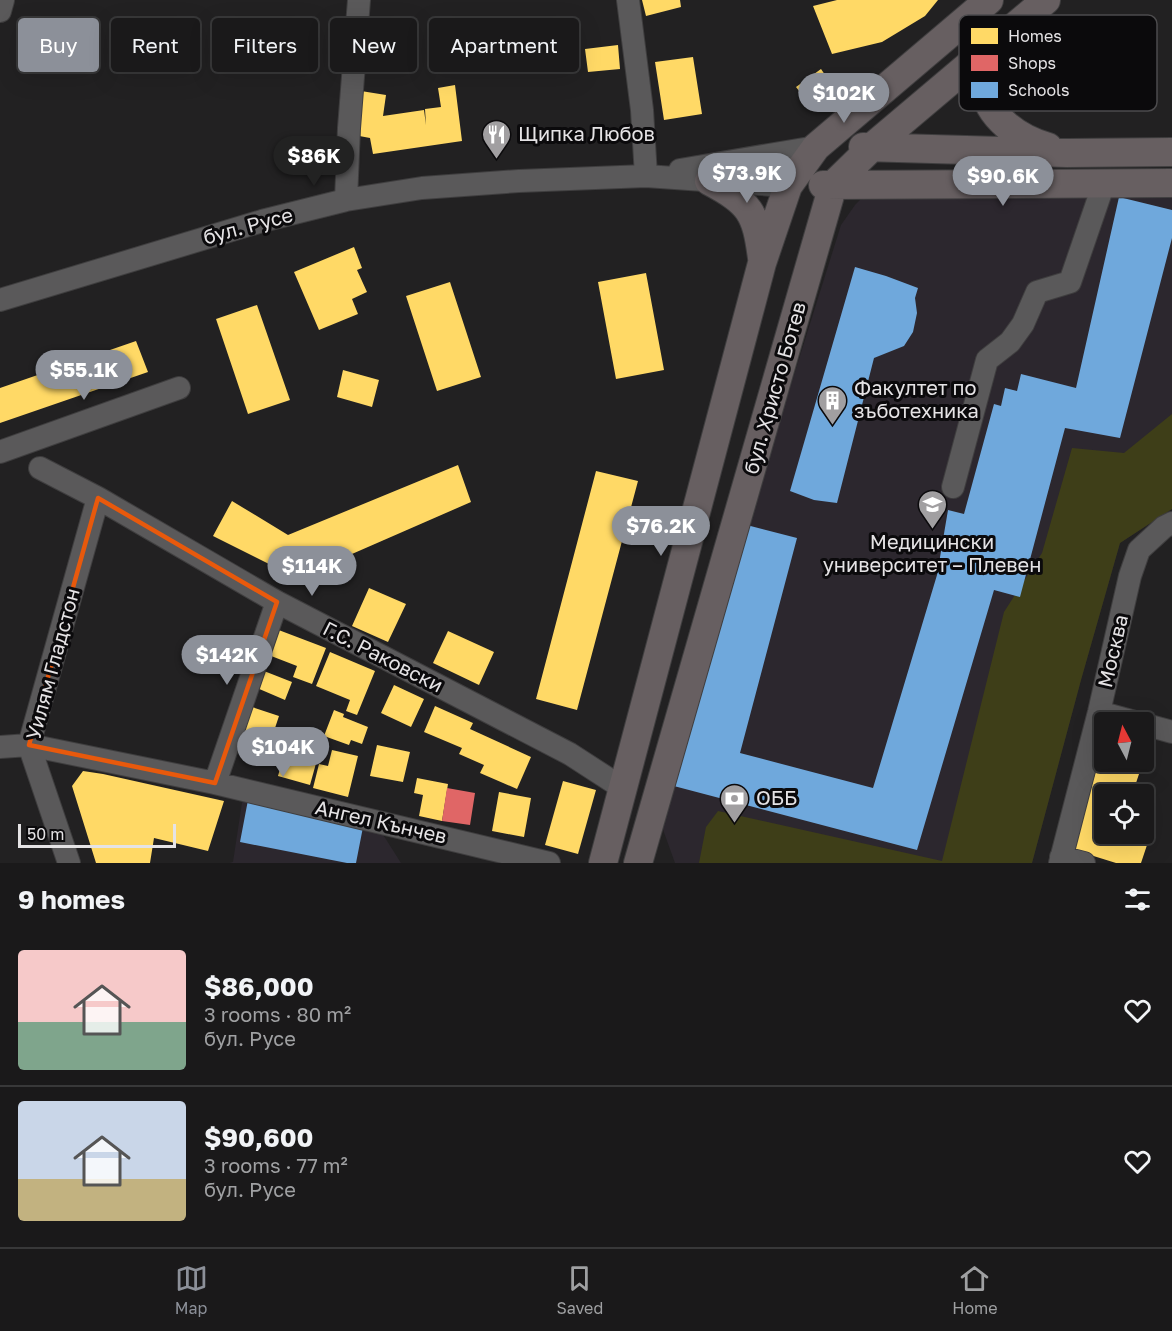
<!DOCTYPE html>
<html lang="en">
<head>
<meta charset="utf-8">
<style>
  :root { --surface:#1a191a; --page:#232223; --text:#f1f3f6; --muted:#9fa0a2; --line:#383839; --accent:#8c9099 }
  body { margin:0; font-family:"Golos Text",sans-serif; background:var(--page); color:var(--text); height:100vh; display:flex; flex-direction:column; font-size:22px; white-space:nowrap }
  * { box-sizing:border-box; margin:0 }
  p { font-size:20px; color:var(--muted) }
  .icon { flex:none; width:33px; height:33px; fill:none; stroke:currentColor; stroke-width:2; stroke-linecap:round; stroke-linejoin:round }
  .map { position:relative; height:863px; overflow:hidden }
  .details { display:flex; flex-direction:column; background:var(--surface); flex:1 }
  .details>* { flex:none }
  .hud { position:absolute; left:18px; top:18px; width:600px; height:54px; display:flex; gap:12px }
  .needle { width:39px; rotate:353deg }
  .buttons { position:absolute; left:1094px; top:712px; display:grid; gap:12px }
  .buttons a { display:grid; place-items:center; width:60px; height:60px; border-radius:6px; background:var(--surface); box-shadow:0 6px 24px #0002,0 0 0 2px var(--line); font-size:30px }
  .scale { position:absolute; left:18px; bottom:15px; width:158px; box-sizing:border-box; padding-left:6px; border:3px solid #e5e3e5; border-top:0; font-size:16px; line-height:21px; white-space:nowrap; color:#e5e3e5; -webkit-text-stroke:4px #0b0a0c; paint-order:stroke }
  .price { position:absolute; translate:-50% -51px; padding:0 14px; border-radius:21px; background:var(--accent); color:#fff; font-size:20px; line-height:39px; filter:drop-shadow(0 2px 3px #0008) }
  .price::after { content:''; position:absolute; left:50%; top:36px; width:18px; height:14px; margin-left:-9px; background:inherit; clip-path:polygon(0 0,100% 0,50% 100%) }
  .price.active { background:#222; color:#fff }
  ul { padding:0; list-style:none }
  li { display:flex; align-items:center; gap:18px; height:150px; padding:0 18px }
  li+li { border-top:2px solid var(--line) }
  li span { display:grid; place-items:center; flex:none; width:168px; height:120px; border-radius:6px; color:#555 }
  li>.icon { margin-inline-start:auto }
  span .icon { width:72px; height:72px; fill:#fffc; stroke-width:1 }
  li b { font-size:26px }
  h2 { display:flex; justify-content:space-between; align-items:center; height:72px; padding:0 18px; font-size:26px }
  .chip { padding:0 21px; border-radius:6px; background:var(--surface); box-shadow:0 6px 24px #0002,0 0 0 2px var(--line); font-size:21px; line-height:54px }
  .chip.active { background:var(--accent); color:#fff }
  .tab-bar { display:flex; justify-content:space-around; align-items:center; height:84px; border-top:2px solid var(--line); background:var(--surface); font-size:16px; color:var(--muted) }
  .tab-bar a { display:grid; justify-items:center; gap:3px }
  .tab-bar .active { color:var(--accent) }
  .map>svg:first-child { display:block }
</style>
</head>
<body>
<div class="map">
<svg width="1172" height="863" viewBox="0 0 1172 863">
  <rect width="100%" height="100%" fill="#222122"/>
  <!-- built -->
  <path fill="#2c272e" d="M 1172,187 L 1172,509 L 1120,543 L 1081,680 L 1032,863 L 675,863 L 652,799 L 751,512 L 841,225 L 855,205 L 872,188 Z
    M 243,796 L 375,822 L 401,863 L 229,863 L 233,862 Z"/>
  <!-- green -->
  <path fill="#3e3e18" d="M 1172,414 L 1172,509 L 1120,543 L 1081,680 L 1032,863 L 699,863 L 706,827 L 718,811 L 942,861 L 1004,612 L 1042,553 L 1072,448 L 1124,453 Z"/>
  <!-- homes -->
  <path fill="#ffd966" d="M 642,0 L 680,0 L 681,7 L 646,16 Z
    M 837,0 L 938,0 L 925,16 L 882,42 L 832,54 L 813,6 Z
    M 618,45 L 620,69 L 588,72 L 585,49 Z
    M 693,57 L 702,114 L 664,120 L 655,62 Z
    M 821,69 L 834,88 L 810,105 L 796,87 Z
    M 455,85 L 462,141 L 373,154 L 370,138 L 354,135 L 361,91 L 386,95 L 383,116 L 424,110 L 426,125 L 425,109 L 441,107 L 438,88 Z
    M 354,247 L 362,268 L 357,270 L 367,292 L 352,299 L 358,314 L 319,330 L 294,272 Z
    M 646,273 L 664,370 L 616,379 L 598,282 Z
    M 450,282 L 481,377 L 437,391 L 406,296 Z
    M 257,305 L 290,400 L 248,414 L 216,319 Z
    M 136,341 L 148,372 L 0,423 L 0,388 Z
    M 343,370 L 379,380 L 372,407 L 337,397 Z
    M 458,465 L 471,502 L 297,578 L 213,536 L 232,501 L 288,535 Z
    M 596,471 L 638,481 L 577,710 L 536,699 Z
    M 369,588 L 406,604 L 388,642 L 352,626 Z
    M 276,629 L 326,648 L 312,684 L 293,677 L 297,666 L 266,654 Z
    M 448,631 L 494,652 L 479,685 L 433,663 Z
    M 330,652 L 375,671 L 357,715 L 346,711 L 350,700 L 316,686 Z
    M 264,671 L 292,682 L 285,700 L 257,688 Z
    M 394,685 L 424,699 L 411,727 L 381,713 Z
    M 246,705 L 279,716 L 264,761 L 231,750 Z
    M 435,706 L 473,723 L 470,729 L 531,757 L 517,789 L 480,773 L 484,765 L 459,754 L 462,748 L 424,732 Z
    M 334,710 L 344,714 L 343,717 L 368,727 L 362,744 L 351,740 L 349,745 L 324,736 Z
    M 288,740 L 320,749 L 310,785 L 278,776 Z
    M 377,745 L 410,752 L 403,782 L 370,776 Z
    M 1104,746 L 1104,762 L 1143,762 L 1132,795 L 1104,795 L 1104,834 L 1143,834 L 1143,824 L 1153,827 L 1141,863 L 1116,863 L 1071,849 Z
    M 332,750 L 358,756 L 348,797 L 313,788 L 319,764 L 328,766 Z
    M 83,771 L 103,774 L 224,801 L 208,851 L 154,838 L 150,863 L 96,863 L 72,786 Z
    M 417,778 L 448,784 L 442,821 L 419,816 L 423,795 L 414,793 Z
    M 563,781 L 596,790 L 578,854 L 545,845 Z
    M 499,792 L 531,798 L 524,837 L 492,831 Z"/>
  <!-- shops -->
  <path fill="#e06666" d="M 447,788 L 475,793 L 470,825 L 442,821 Z"/>
  <!-- schools -->
  <path fill="#6fa8dc" d="M 1119,197 L 1172,210 L 1172,238 L 1120,438 L 1065,428 L 1020,597 L 994,590 L 917,850 L 670,785 L 739,523 L 797,538 L 740,753 L 873,788 L 937,575 L 948,510 L 964,514 L 994,404 L 1001,406 L 1005,388 L 1017,391 L 1021,374 L 1076,388 Z
    M 855,267 L 886,276 L 918,288 L 915,298 L 917,313 L 913,332 L 904,346 L 874,358 L 837,503 L 814,500 L 790,491 Z
    M 248,800 L 364,822 L 356,863 L 347,863 L 240,842 Z"/>
  <g fill="none" stroke-linecap="round" stroke-linejoin="round">
    <defs>
      <path id="minor" d="M 628,0 L 642,110 L 646,176
        M 0,11 L 3,0
        M 680,170 L 816,147
        M 346,200 L 349,128 L 359,0
        M 0,300 L 262,221 L 346,200 L 422,188 L 519,181 L 646,176 L 788,186
        M 0,452 L 179,388
        M 40,468 L 98,498 L 277,602 L 570,754 L 624,789
        M 953,487 L 987,360 L 1010,342 L 1023,324 L 1037,292 L 1070,282 L 1104,183
        M 1099,712 L 1139,723
        M 1143,724 L 1172,732
        M 0,747 L 29,745 L 215,783 L 549,863
        M 215,783 L 277,602
        M 1061,857 L 1084,863
        M 69,863 L 29,745 L 98,498
        M 1060,863 L 1099,712 L 1130,576 L 1139,550 L 1164,527 L 1172,523"/>
      <path id="major" d="M 985,53 C 985,64 983,75 984,86 C 987,118 1020,139 1048,147
        M 863,147 L 1067,153 L 1172,152
        M 709,181 C 750,203 756,212 762,258
        M 823,185 L 1172,183
        M 603,863 L 762,263 L 788,186 L 816,147 L 989,0
        M 638,863 L 833,185 L 872,147 L 1046,0"/>
    </defs>
    <!-- minor casing -->
    <use href="#minor" stroke="#3f3e3f" stroke-width="24"/>
    <!-- major casing -->
    <use href="#major" stroke="#3f3e3f" stroke-width="30"/>
    <!-- minor -->
    <use href="#minor" stroke="#5a595a" stroke-width="22"/>
    <!-- major -->
    <use href="#major" stroke="#675f61" stroke-width="28"/>
  </g>
  <!-- marked area -->
  <path fill="none" stroke="#e8590c" stroke-width="4.5" stroke-linejoin="round" d="M 98,498 L 277,602 L 215,783 L 29,745 Z"/>
  <!-- icons -->
  <defs>
    <symbol id="restaurant-pin" viewBox="-11 -11 22 30"><path d="M0 17L-7.5 6A9.5 9.5 0 1 1 7.5 6Z" fill="#a19fa1" stroke="#0b0a0c"/><path d="M-5-6h1v4h1v-4h1v4h1v-4h1v5L-1.5 .5V6h-2V.5L-5-1ZM5-6V6H3V1.5H1.5Q1.5-4 5-6Z" fill="#fff"/></symbol>
    <symbol id="building-pin" viewBox="-11 -11 22 30"><path d="M0 17L-7.5 6A9.5 9.5 0 1 1 7.5 6Z" fill="#a19fa1" stroke="#0b0a0c"/><path d="M-4-6H4V6H1V3H-1V6H-4ZM-2.5-4.3h1.7v1.8h-1.7ZM.8-4.3h1.7v1.8H.8ZM-2.5-1h1.7V.8h-1.7ZM.8-1h1.7V.8H.8Z" fill="#fff"/></symbol>
    <symbol id="university-pin" viewBox="-11 -11 22 30"><path d="M0 17L-7.5 6A9.5 9.5 0 1 1 7.5 6Z" fill="#a19fa1" stroke="#0b0a0c"/><path d="M0-5L7-2L0 1L-7-2ZM-4 1L0 2.5L4 1V4Q0 6-4 4Z" fill="#fff"/></symbol>
    <symbol id="bank-pin" viewBox="-11 -11 22 30"><path d="M0 17L-7.5 6A9.5 9.5 0 1 1 7.5 6Z" fill="#a19fa1" stroke="#0b0a0c"/><path d="M-6-4H6V4H-6ZM0-2.3a2.3 2.3 0 1 0 0 4.6a2.3 2.3 0 1 0 0-4.6Z" fill="#fff"/></symbol>
  </defs>
  <g fill-rule="evenodd">
    <use href="#restaurant-pin" x="480" y="118" width="33" height="45"/>
    <use href="#building-pin" x="816" y="384" width="33" height="45"/>
    <use href="#university-pin" x="916" y="488" width="33" height="45"/>
    <use href="#bank-pin" x="718" y="782" width="33" height="45"/>
  </g>
  <g text-anchor="middle" stroke-width="6" stroke-linejoin="round" paint-order="stroke">
    <!-- poi labels -->
    <g font-size="20" fill="#e5e3e5" stroke="#0b0a0c" text-anchor="start">
      <text x="518" y="141">Щипка Любов</text>
      <text x="854" y="395">Факултет по<tspan x="854" dy="23">зъботехника</tspan></text>
      <text x="932" y="549" text-anchor="middle">Медицински<tspan x="932" dy="23">университет – Плевен</tspan></text>
      <text x="756" y="805">ОББ</text>
    </g>
    <!-- street labels -->
    <g font-size="20" fill="#e5e3e5" stroke="#0b0a0c">
      <text transform="translate(248 226) rotate(-15)" y="7">бул. Русе</text>
      <text transform="translate(775 388) rotate(-74)" y="7">бул. Христо Ботев</text>
      <text transform="translate(1113 651) rotate(-77)" y="7">Москва</text>
      <text transform="translate(383 657) rotate(27)" y="7">Г.С. Раковски</text>
      <text transform="translate(53 664) rotate(-75)" y="7">Уилям Гладстон</text>
      <text transform="translate(381 822) rotate(13)" y="7">Ангел Кънчев</text>
    </g>
  </g>
  <!-- legend -->
  <rect x="959" y="15" width="198" height="96" rx="9" fill="#0b0a0c" stroke="#4c4b4d" stroke-width="1.5"/>
  <rect x="971" y="28" width="27" height="16" fill="#ffd966"/>
  <rect x="971" y="55" width="27" height="16" fill="#e06666"/>
  <rect x="971" y="82" width="27" height="16" fill="#6fa8dc"/>
  <g font-size="16" fill="#e5e3e5">
    <text x="1008" y="42">Homes</text>
    <text x="1008" y="69">Shops</text>
    <text x="1008" y="96">Schools</text>
  </g>
</svg>
<div class="buttons">
<a><svg class="needle" viewBox="-14 -14 28 28"><path d="M0-13l5 13h-10z" fill="#e53935"/><path d="M0 13l5-13h-10z" fill="#9fa0a2"/></svg></a>
<a><svg class="icon" aria-label="locate" viewBox="0 0 24 24"><circle cx="12" cy="12" r="6"/><path d="M12 2v4M12 18v4M2 12h4M18 12h4"/></svg></a>
</div>
<div class="scale">50 m</div>
<b class="price" style="left:844px;top:124px">$102K</b>
<b class="price active" style="left:314px;top:187px">$86K</b>
<b class="price" style="left:747px;top:204px">$73.9K</b>
<b class="price" style="left:1003px;top:207px">$90.6K</b>
<b class="price" style="left:84px;top:401px">$55.1K</b>
<b class="price" style="left:661px;top:557px">$76.2K</b>
<b class="price" style="left:312px;top:597px">$114K</b>
<b class="price" style="left:227px;top:686px">$142K</b>
<b class="price" style="left:283px;top:778px">$104K</b>
<div class="hud">
<a class="chip active">Buy</a>
<a class="chip">Rent</a>
<a class="chip">Filters</a>
<a class="chip">New</a>
<a class="chip">Apartment</a>
</div>
</div>
<section class="details">
<h2>9 homes<svg class="icon" aria-label="filters" viewBox="0 0 24 24"><path d="M4 7h16M4 17h16"/><circle cx="9" cy="7" r="2"/><circle cx="15" cy="17" r="2"/></svg></h2>
<ul>
<li><span style="background:linear-gradient(#f6c9c9 60%,#7fa58c 0)"><svg class="icon" aria-label="home" viewBox="0 0 24 24"><path d="M3 11l9-7 9 7M6 9v11h12V9"/></svg></span><div><b>$86,000</b><p>3 rooms · 80 m²</p><p>бул. Русе</p></div><svg class="icon" aria-label="heart" viewBox="0 0 24 24"><path d="M12 20l-8-8c-3-5 5-10 8-4 3-6 11-1 8 4z"/></svg></li>
<li><span style="background:linear-gradient(#c9d6e8 65%,#c2b280 0)"><svg class="icon" aria-label="home" viewBox="0 0 24 24"><path d="M3 11l9-7 9 7M6 9v11h12V9"/></svg></span><div><b>$90,600</b><p>3 rooms · 77 m²</p><p>бул. Русе</p></div><svg class="icon" aria-label="heart" viewBox="0 0 24 24"><path d="M12 20l-8-8c-3-5 5-10 8-4 3-6 11-1 8 4z"/></svg></li>
</ul>
</section>
<nav class="tab-bar">
<a class="active"><svg class="icon" aria-label="map" viewBox="0 0 24 24"><path d="M3 6l6-2 6 2 6-2v14l-6 2-6-2-6 2zM9 4v14M15 6v14"/></svg>Map</a>
<a><svg class="icon" aria-label="saved" viewBox="0 0 24 24"><path d="M7 4h10v16l-5-4-5 4z"/></svg>Saved</a>
<a><svg class="icon" aria-label="home" viewBox="0 0 24 24"><path d="M3 11l9-7 9 7M6 9v11h12V9"/></svg>Home</a>
</nav>
</body>
</html>
